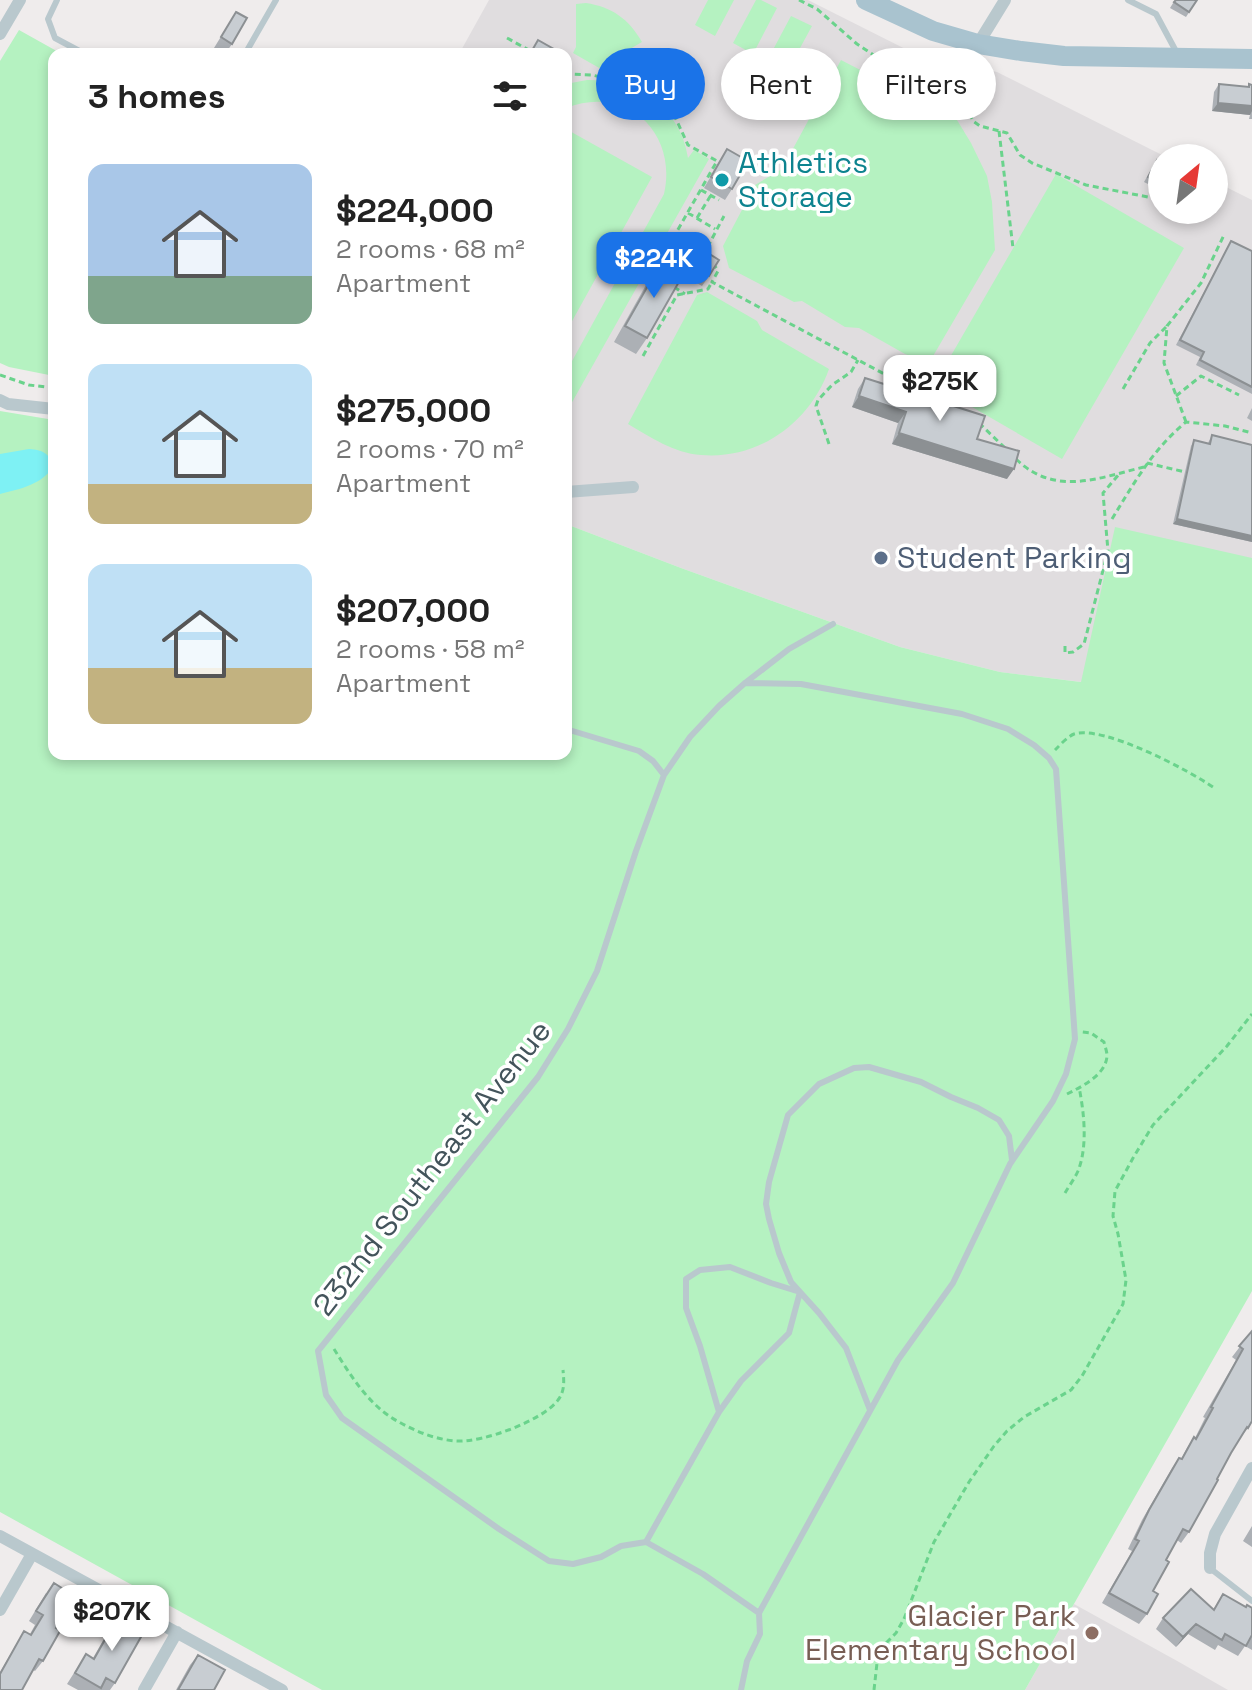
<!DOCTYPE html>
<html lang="en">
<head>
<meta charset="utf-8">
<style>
  :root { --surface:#fff; --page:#f6f6f6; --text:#222; --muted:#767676; --accent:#1a73e8 }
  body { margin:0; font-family:"Space Grotesk",sans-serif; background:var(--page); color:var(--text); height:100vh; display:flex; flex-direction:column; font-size:30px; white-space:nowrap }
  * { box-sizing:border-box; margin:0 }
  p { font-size:26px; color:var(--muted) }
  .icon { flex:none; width:44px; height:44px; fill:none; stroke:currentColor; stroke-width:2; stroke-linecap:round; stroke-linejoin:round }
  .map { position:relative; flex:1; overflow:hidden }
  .details { position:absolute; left:48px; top:48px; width:524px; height:712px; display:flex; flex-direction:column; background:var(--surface); border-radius:16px; box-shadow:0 4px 12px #0003 }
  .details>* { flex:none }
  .top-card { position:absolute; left:596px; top:48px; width:536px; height:72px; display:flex; gap:16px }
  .needle { width:52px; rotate:29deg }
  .tools { position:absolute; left:1148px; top:144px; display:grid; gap:16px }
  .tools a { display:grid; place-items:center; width:80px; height:80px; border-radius:50%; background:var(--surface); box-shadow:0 4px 12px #0003; font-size:40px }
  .price { position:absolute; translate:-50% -68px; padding:0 18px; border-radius:16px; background:#fff; color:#222; font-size:26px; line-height:52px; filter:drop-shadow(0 2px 4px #0008) }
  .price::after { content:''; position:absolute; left:50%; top:48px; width:24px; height:18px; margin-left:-12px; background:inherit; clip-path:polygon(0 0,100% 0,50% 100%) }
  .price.on { background:var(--accent); color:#fff }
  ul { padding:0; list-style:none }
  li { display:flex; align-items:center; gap:24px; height:200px; padding:0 40px }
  li span { display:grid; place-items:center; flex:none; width:224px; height:160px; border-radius:16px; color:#555 }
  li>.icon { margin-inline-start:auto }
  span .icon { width:96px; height:96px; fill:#fffc; stroke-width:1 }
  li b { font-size:34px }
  h2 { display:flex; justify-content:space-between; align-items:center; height:96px; padding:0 40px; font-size:34px }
  .pill { padding:0 28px; border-radius:36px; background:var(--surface); box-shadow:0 4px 12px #0003; font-size:28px; line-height:72px }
  .pill.on { background:var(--accent); color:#fff }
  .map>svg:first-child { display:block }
</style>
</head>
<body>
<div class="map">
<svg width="1252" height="1690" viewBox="0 0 1252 1690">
  <rect width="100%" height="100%" fill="#efecec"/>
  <!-- education -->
  <path fill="#e0dddf" d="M 489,0 L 808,0 L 955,74 L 962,64 L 997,72 L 1168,158 L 1162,158 L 1162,210 L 1214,210 L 1214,181 L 1252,200 L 1252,606 L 1105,576 L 1082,682 L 1000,672 L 900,647 L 681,568 L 566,524 L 566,54 L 459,54 Z
    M 1074,1604 L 1179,1662 L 1228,1690 L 1025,1690 Z"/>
  <!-- green -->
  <path fill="#b5f2c1" d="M 708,0 L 734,0 L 715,36 L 695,25 Z
    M 756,0 L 761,0 L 777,8 L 753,54 L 733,43 Z
    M 586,3 C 612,7 629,19 642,42 L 604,64 L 601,69 L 573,53 L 576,47 L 576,4 Z
    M 791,16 L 812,26 L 787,72 L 767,61 Z
    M 19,30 L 62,54 L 54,54 L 54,376 L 9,367 L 0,363 L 0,61 Z
    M 841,60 L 957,120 L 971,143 L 987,176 L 992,202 L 995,250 L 929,363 L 905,354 L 859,328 L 845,327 L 802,301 L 794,302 L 729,268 L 723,246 L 755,185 L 782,169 Z
    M 587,80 C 637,80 680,106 688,158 L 694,150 L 709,159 L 566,413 L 566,372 L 664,194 C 678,132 626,84 566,108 L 566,84 Z
    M 566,129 L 652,177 L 566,332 Z
    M 1056,174 L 1184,248 L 1062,459 L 934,385 Z
    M 707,292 L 757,321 L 762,330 L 829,369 C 810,423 758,460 701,455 C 674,453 650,437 628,424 L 697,295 Z
    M 0,411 L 54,420 L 54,754 L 566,754 L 566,524 L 681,568 L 900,647 L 1000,672 L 1081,682 L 1115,527 L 1252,558 L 1252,1291 L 1025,1690 L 322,1690 L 0,1512 Z"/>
  <!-- water -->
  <path fill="#7ef1f4" d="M 29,449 C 43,450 48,453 54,465 C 44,484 20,489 0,494 L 0,454 Z"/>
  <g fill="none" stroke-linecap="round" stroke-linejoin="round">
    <!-- path -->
    <path stroke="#6ad38c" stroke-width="3" stroke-dasharray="6 4" stroke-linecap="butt" d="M 799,0 L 817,9 L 857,44 L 925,89 L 956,95 L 964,101 L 973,121 L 980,126 L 1007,133 L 1020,155 L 1032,163 L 1086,185 L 1148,197
      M 507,38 L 536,54
      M 566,70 L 572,74 L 592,75 L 633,84 L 646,91 L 667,108 L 676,119 L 688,145 L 717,161 L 672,240 L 676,243 L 665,264
      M 999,131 L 1013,248
      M 701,190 L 719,200
      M 688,213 L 715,229
      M 697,218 L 711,195
      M 709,256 L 706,250 L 724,216
      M 713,263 L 718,271 L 712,282 L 933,400
      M 674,287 L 685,294
      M 643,356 L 677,295 L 708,289 L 712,282
      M 0,375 L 29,385 L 54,388
      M 1123,389 L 1150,343 L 1166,327
      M 1176,396 L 1201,376 L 1239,395
      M 1186,422 L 1164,363 L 1167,326 L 1201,283 L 1224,235
      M 979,423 L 1005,448
      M 829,444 L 816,406 L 818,400 L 832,385 L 851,372 L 858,360
      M 1016,459 C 1055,497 1098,478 1144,467
      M 1147,463 L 1185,472
      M 1112,519 C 1134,483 1153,449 1186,422 L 1225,426 L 1252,433
      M 1065,646 L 1065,653 L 1073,652 L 1084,644 L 1108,551 L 1103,493 L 1120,473
      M 1055,750 C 1060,745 1067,737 1074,734 C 1104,725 1188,770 1213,787
      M 1067,1094 C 1081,1087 1106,1075 1107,1056 C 1107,1051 1105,1047 1104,1042 L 1091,1033 L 1082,1032
      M 1065,1193 C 1069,1186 1075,1178 1078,1171 C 1088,1146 1084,1112 1079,1087
      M 334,1349 C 351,1376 369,1406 399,1422 C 417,1432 437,1440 457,1441 C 482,1443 544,1420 558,1400 C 565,1391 564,1381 563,1370
      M 874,1690 L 877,1663 L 882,1647 L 896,1633 L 904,1619 L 934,1542 L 969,1482 L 994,1446 L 1007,1431 L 1024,1417 L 1071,1390 L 1082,1376 L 1123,1304 L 1126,1280 L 1118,1234 L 1113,1216 L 1115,1191 L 1133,1158 L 1153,1125 L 1227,1046 L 1252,1014"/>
    <!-- lane -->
    <path stroke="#b9c8cd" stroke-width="6" d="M 57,0 L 48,19 L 55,38 L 85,54
      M 1128,0 L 1156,14 L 1178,55
      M 245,54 L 276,0
      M 745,683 L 801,684 L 962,714 L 1008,729 L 1034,745 L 1049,758 L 1056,769 L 1075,1039 L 1066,1074 L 1053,1101 L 1010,1164 L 953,1283 L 898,1360 L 759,1613
      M 566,729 L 639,751 L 653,761 L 664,775
      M 730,1267 L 771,1283 L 800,1292 L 789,1333 L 741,1381 L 719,1412 L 700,1346 L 686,1308 L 686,1279 L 700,1270 Z
      M 870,1410 L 846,1348 L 819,1313 L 791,1282 L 779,1253 L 769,1219 L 766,1204 L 769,1182 L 788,1115 L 819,1084 L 854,1068 L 869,1067 L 921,1082 L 951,1097 L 978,1108 L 999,1120 L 1009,1136 L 1012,1160
      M 646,1542 L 719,1412
      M 1211,1569 L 1252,1601
      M 741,1690 L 747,1661 L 760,1634 L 759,1613 L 703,1574 L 646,1542 L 621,1546 L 601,1557 L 573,1564 L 549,1561 L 499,1529 L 342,1418 L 326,1395 L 318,1351 L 538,1077 L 568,1029 L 597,971 L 636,851 L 664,775 L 690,737 L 719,706 L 745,683 L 789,649 L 833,624"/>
    <!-- street -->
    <path stroke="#b9c8cd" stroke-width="12" d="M 0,34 L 20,0
      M 978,44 L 1005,0
      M 0,400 L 8,404 L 54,409
      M 566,492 L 633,487
      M 0,1536 L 282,1690
      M 1210,1568 L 1210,1553 L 1215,1534 L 1252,1468
      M 0,1610 L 32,1554
      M 144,1690 L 177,1632"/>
    <!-- primary -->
    <path stroke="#a9c3cf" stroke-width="20" d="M 866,0 L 933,31 L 978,44 L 1021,51 L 1064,56 L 1252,59"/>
  </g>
  <!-- wall -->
  <path fill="#acb0b5" d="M 1175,0 L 1197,0 L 1186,17 L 1170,8 Z
    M 236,12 L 232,44 L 225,54 L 214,48 Z
    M 1219,84 L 1248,87 L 1249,84 L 1252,85 L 1252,119 L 1249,119 L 1250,115 L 1212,111 L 1214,92 Z
    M 727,149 L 732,189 L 725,200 L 704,188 Z
    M 1157,160 L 1162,163 L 1162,191 L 1144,182 Z
    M 1231,241 L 1252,251 L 1252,394 L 1196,365 L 1200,357 L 1176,345 Z
    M 700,248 L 709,276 L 702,286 L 683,275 Z
    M 662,261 L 647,338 L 636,354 L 614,342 L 651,276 Z
    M 865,378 L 977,439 L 1007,479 L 892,444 L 898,423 L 852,407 L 858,389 Z
    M 1252,408 L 1252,421 L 1247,418 Z
    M 1212,435 L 1252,445 L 1252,542 L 1173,524 L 1191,446 L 1194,440 L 1208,443 Z
    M 1252,1331 L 1248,1428 L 1240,1438 L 1231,1453 L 1189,1532 L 1181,1543 L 1177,1540 L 1166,1560 L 1153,1591 L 1147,1614 L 1139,1624 L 1102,1603 L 1132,1551 L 1128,1549 L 1142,1520 L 1172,1468 L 1179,1458 L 1181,1459 L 1187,1448 L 1194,1437 L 1195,1438 L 1205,1418 L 1203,1417 L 1236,1360 L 1232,1357 Z
    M 1252,1526 L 1252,1547 L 1243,1541 Z
    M 46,1593 L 56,1628 L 43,1661 L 35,1671 L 33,1670 L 0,1690 L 0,1672 L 24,1631 L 30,1634 L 35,1625 L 29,1621 Z
    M 1223,1594 L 1246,1607 L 1252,1608 L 1252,1650 L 1245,1646 L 1238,1656 L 1218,1645 L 1215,1650 L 1188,1634 L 1176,1647 L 1156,1629 L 1163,1618 L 1213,1610 Z
    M 120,1613 L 115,1683 L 110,1690 L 78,1690 L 67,1684 L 86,1654 L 93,1658 L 113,1623 Z
    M 198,1655 L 214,1690 L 176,1690 L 190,1665 Z"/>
  <!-- shaded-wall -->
  <path fill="#8c9093" d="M 1218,103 L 1252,106 L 1252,111 L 1250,115 L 1212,111 Z
    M 859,396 L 906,412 L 898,423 L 852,407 Z
    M 899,433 L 1014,469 L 1007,479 L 892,444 Z
    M 1177,519 L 1252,536 L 1252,542 L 1173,524 Z
    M 1196,1624 L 1188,1634 L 1176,1647 L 1183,1637 Z"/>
  <!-- building -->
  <path fill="#c8cdd2" stroke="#8c9093" stroke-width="2" d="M 1176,0 L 1197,0 L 1189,12 L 1174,2 Z
    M 236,12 L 247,18 L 232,44 L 221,37 Z
    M 538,40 L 559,52 L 558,54 L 530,54 Z
    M 1219,84 L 1249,87 L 1249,84 L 1252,85 L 1252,106 L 1218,103 Z
    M 727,149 L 748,161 L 732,189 L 711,177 Z
    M 1157,160 L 1162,163 L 1162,184 L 1148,177 Z
    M 1231,241 L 1252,251 L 1252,387 L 1200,360 L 1204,352 L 1180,340 Z
    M 700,248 L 719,260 L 709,276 L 691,265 Z
    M 662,261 L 684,273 L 647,338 L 625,326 Z
    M 865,378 L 985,416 L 977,439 L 1019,451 L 1014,469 L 899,433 L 906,412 L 859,396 Z
    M 1212,435 L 1252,445 L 1252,536 L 1177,519 L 1194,440 L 1210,444 Z
    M 1252,1331 L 1252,1421 L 1248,1428 L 1247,1427 L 1231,1453 L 1217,1479 L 1218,1480 L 1189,1532 L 1183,1529 L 1166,1560 L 1169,1562 L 1153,1591 L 1158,1594 L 1147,1614 L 1109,1593 L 1139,1541 L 1135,1539 L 1149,1510 L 1179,1458 L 1182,1459 L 1194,1437 L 1196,1439 L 1213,1408 L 1211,1407 L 1243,1349 L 1239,1346 Z
    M 54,1583 L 76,1597 L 56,1628 L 60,1631 L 43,1661 L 39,1659 L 22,1690 L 0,1690 L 0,1674 L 24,1631 L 31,1635 L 43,1615 L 36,1611 Z
    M 1191,1589 L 1214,1610 L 1223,1594 L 1246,1607 L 1247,1605 L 1252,1608 L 1252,1635 L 1246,1646 L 1225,1634 L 1222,1640 L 1196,1624 L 1183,1637 L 1163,1618 Z
    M 120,1613 L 146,1628 L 115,1683 L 106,1678 L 101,1688 L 75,1673 L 86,1654 L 94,1659 Z
    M 198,1655 L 225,1670 L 214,1690 L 178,1690 Z"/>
  <!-- markers -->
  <circle fill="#0f9aa8" stroke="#fff" stroke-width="3" cx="722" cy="180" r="8"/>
  <circle fill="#5c6f8a" stroke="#fff" stroke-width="3" cx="881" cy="558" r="8"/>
  <circle fill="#8d6e63" stroke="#fff" stroke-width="3" cx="1092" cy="1633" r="8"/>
  <g text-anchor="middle" stroke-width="7" stroke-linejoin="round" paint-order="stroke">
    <!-- culture labels -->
    <g font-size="30" fill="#0d838f" stroke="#fff" text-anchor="start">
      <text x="738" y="173">Athletics<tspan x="738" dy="34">Storage</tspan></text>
    </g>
    <!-- service labels -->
    <g font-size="30" fill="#4e5e75" stroke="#fff" text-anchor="start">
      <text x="897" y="568">Student Parking</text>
    </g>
    <!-- street labels -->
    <g font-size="30" fill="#43545b" stroke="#fff">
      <text transform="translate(432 1168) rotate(-52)" y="10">232nd Southeast Avenue</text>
    </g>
    <!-- education labels -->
    <g font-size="30" fill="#785e54" stroke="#fff" text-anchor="end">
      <text x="1076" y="1626">Glacier Park<tspan x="1076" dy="34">Elementary School</tspan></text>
    </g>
  </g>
</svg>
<div class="tools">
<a><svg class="needle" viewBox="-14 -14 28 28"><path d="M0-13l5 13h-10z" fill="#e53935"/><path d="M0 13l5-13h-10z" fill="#767676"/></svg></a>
</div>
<b class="price on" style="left:654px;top:300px">$224K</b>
<b class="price" style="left:940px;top:423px">$275K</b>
<b class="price" style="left:112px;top:1653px">$207K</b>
<div class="top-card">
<a class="pill on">Buy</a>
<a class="pill">Rent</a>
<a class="pill">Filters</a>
</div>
<section class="details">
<h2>3 homes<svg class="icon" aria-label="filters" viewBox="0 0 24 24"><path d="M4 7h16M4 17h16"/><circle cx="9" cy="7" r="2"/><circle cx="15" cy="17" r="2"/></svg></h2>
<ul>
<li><span style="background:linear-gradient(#a9c7e8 70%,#7fa58c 0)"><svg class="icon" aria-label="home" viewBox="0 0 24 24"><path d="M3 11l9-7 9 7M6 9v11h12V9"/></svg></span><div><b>$224,000</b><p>2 rooms · 68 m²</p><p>Apartment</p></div></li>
<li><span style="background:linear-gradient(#bfe0f5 75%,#c2b280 0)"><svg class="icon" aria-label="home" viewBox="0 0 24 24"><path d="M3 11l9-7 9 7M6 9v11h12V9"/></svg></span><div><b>$275,000</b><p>2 rooms · 70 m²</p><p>Apartment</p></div></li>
<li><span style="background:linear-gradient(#bfe0f5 65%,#c2b280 0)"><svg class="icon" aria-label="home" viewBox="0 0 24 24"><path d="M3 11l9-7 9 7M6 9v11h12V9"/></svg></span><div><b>$207,000</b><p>2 rooms · 58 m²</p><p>Apartment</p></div></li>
</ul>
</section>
</div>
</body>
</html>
